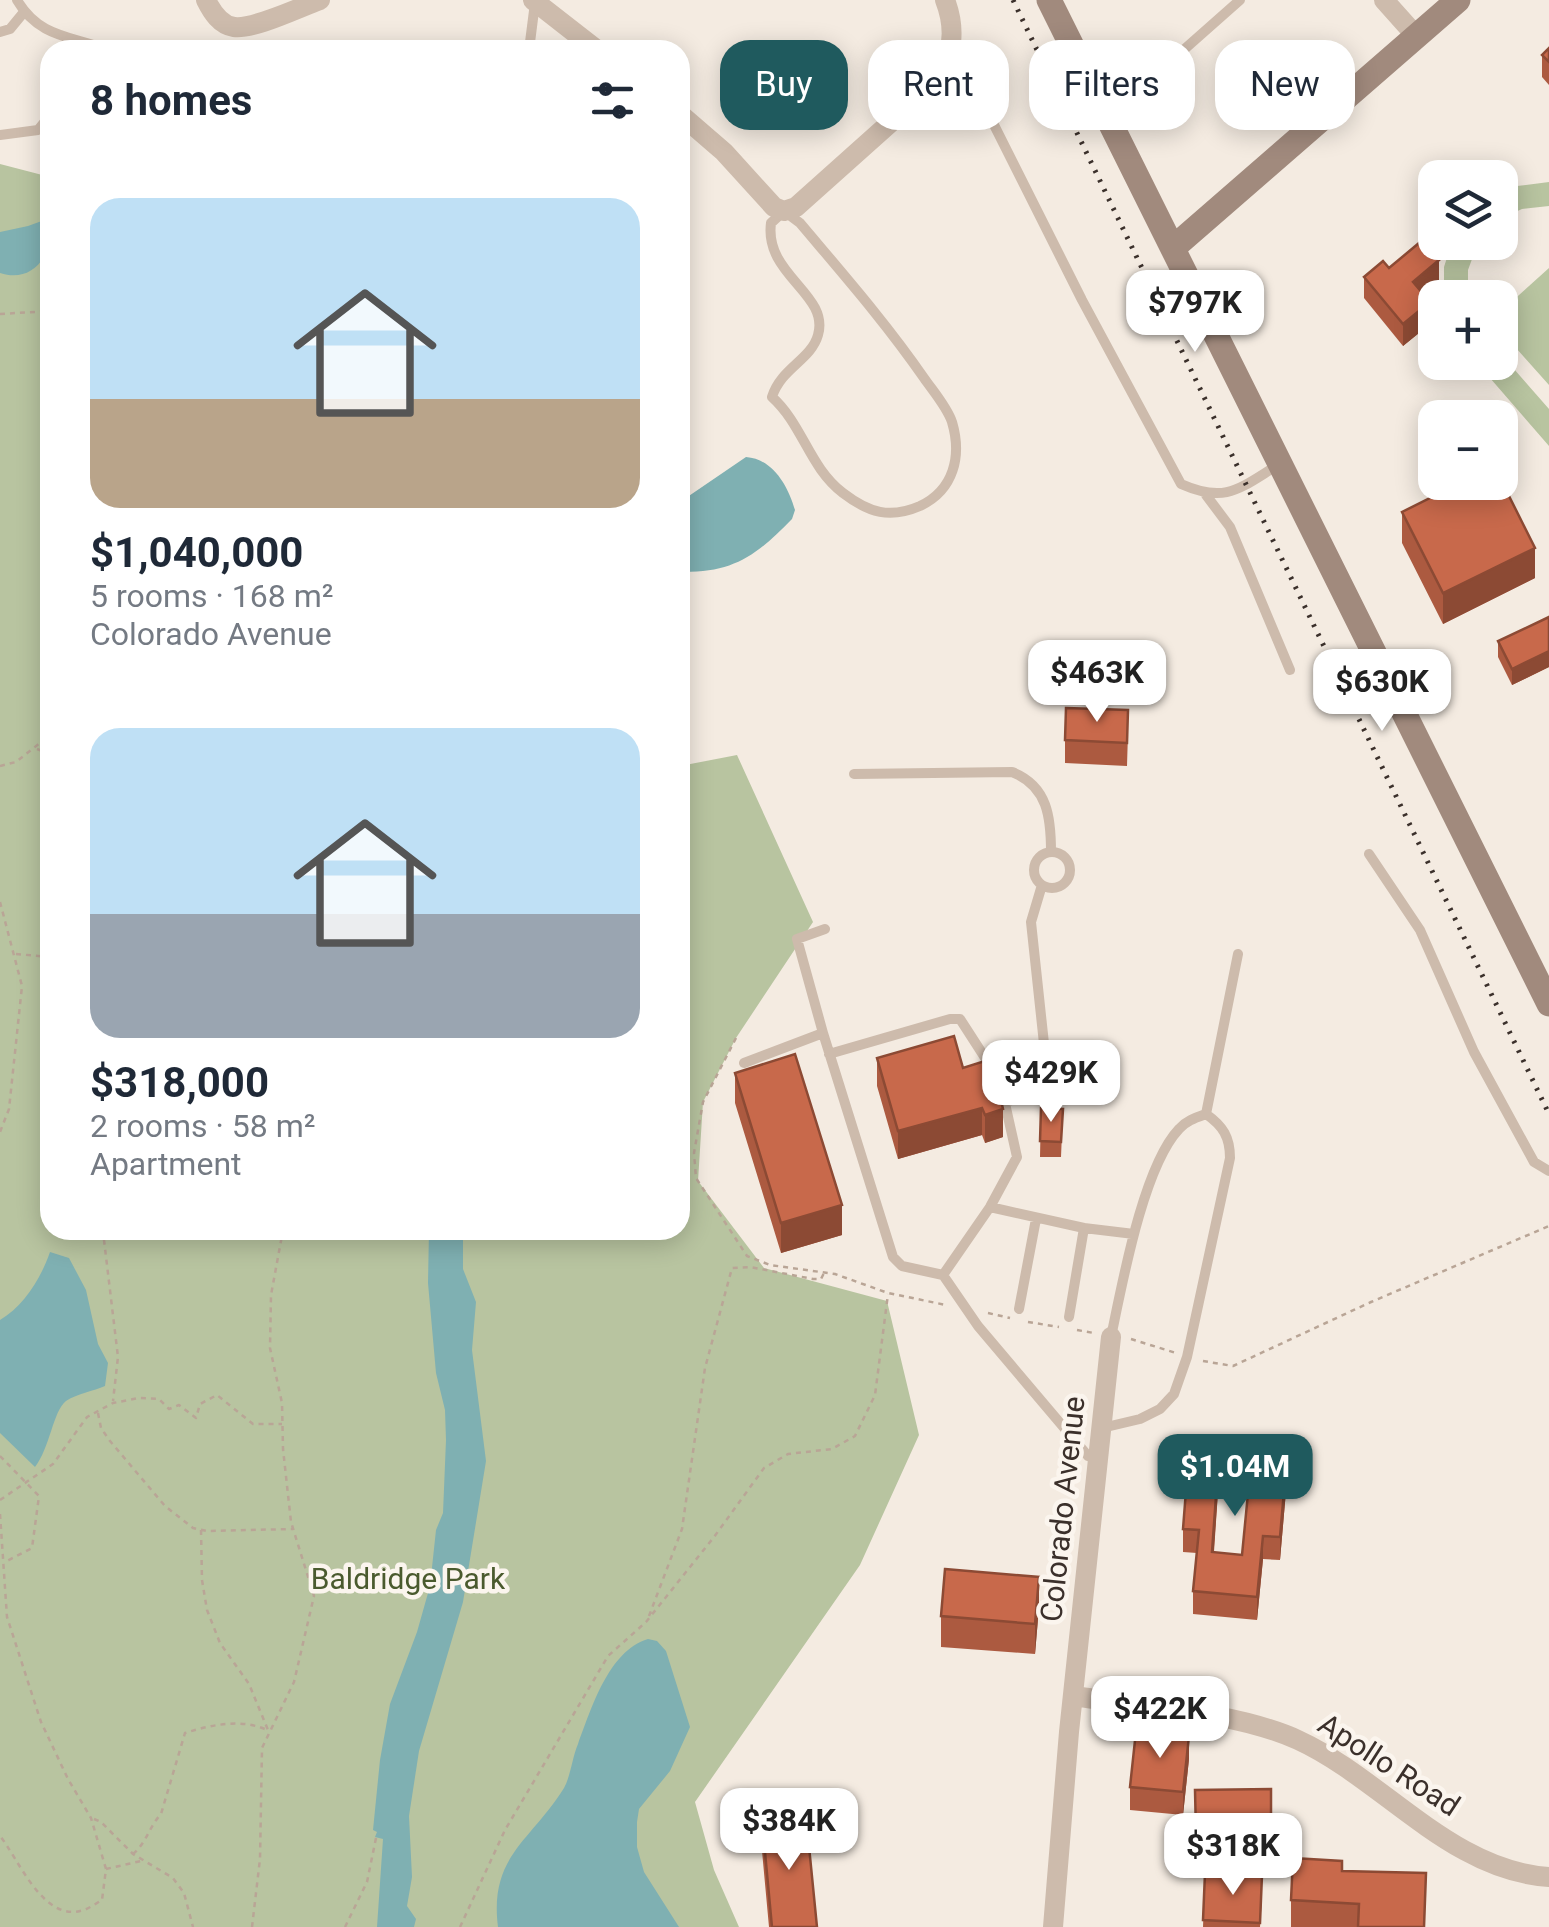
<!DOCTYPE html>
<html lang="en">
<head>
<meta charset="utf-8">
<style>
  :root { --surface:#fff; --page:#f2f2f3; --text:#1f2937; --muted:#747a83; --accent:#1f5a5e }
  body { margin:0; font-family:Roboto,sans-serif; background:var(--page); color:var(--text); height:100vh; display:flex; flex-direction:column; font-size:38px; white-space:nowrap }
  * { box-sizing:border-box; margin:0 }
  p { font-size:32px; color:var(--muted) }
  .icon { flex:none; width:55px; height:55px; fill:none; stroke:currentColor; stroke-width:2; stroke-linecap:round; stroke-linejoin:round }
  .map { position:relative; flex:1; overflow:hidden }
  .side { position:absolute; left:40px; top:40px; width:650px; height:1200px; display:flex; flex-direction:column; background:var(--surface); border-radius:30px; box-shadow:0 5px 25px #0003 }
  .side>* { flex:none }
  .banner { position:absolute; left:720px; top:40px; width:678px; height:90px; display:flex; gap:20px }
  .fabs { position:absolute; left:1418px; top:160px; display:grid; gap:20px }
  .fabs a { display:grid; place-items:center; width:100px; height:100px; border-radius:20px; background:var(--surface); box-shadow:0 5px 25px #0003; font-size:50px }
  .price { position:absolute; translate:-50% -85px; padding:0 22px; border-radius:20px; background:#fff; color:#222; font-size:32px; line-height:65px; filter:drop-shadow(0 2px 5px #0008) }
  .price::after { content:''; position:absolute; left:50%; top:60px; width:30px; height:22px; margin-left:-15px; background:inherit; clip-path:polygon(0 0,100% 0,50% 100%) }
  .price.active { background:var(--accent); color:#fff }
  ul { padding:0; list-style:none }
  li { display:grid; align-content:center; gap:20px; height:530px; padding:0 50px }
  li span { display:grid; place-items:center; height:310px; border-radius:30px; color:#555 }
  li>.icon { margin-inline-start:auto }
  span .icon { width:180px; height:180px; fill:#fffc; stroke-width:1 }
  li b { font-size:42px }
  h2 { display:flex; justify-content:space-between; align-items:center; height:120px; padding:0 50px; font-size:42px }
  .chip { padding:0 35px; border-radius:30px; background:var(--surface); box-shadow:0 5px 25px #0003; font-size:35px; line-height:90px }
  .chip.active { background:var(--accent); color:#fff }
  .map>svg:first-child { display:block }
</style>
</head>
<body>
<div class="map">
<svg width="1549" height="1927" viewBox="0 0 1549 1927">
  <rect width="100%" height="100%" fill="#f4ebe1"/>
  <!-- green -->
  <path fill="#b8c4a0" d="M 0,164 L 50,177 L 50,1230 L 680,1230 L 680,766 L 737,755 L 813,922 L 736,1038 L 703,1102 L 698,1181 L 764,1268 L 887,1301 L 919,1435 L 860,1565 L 695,1802 L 714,1870 L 739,1927 L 0,1927 Z
    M 1549,182 L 1549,206 L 1522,209 L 1500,219 L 1500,191 L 1517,186 Z
    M 1452,242 L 1478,243 L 1468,270 L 1468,297 L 1444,297 L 1444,267 Z
    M 1549,268 L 1549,385 L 1500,330 L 1500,312 Z
    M 1500,353 L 1549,409 L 1549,446 L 1477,363 L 1500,362 Z"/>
  <!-- water -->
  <path fill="#7fb0b2" d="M 50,218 L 50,261 L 44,257 C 34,273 19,279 0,273 L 0,232 L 28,226 Z
    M 746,457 C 773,459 788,486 795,510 L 792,519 C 756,556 733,573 680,572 L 680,502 Z
    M 429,1230 L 463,1230 L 463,1269 L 476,1302 L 472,1350 L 486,1461 L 463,1602 L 419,1751 L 409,1816 L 412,1877 L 407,1906 L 416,1919 L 414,1927 L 377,1927 L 383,1839 L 375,1837 L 377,1832 L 373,1830 L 380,1760 L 390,1704 L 417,1632 L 430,1586 L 436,1530 L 443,1513 L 446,1440 L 445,1410 L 436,1373 L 428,1283 Z
    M 50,1252 L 69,1258 L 86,1290 L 98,1344 L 108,1363 L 105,1386 C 94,1391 76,1394 66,1401 C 53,1411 50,1448 35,1467 L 0,1433 L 0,1320 C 24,1306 41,1278 50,1252 Z
    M 648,1639 L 657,1641 L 666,1651 L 690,1727 L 670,1771 L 639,1809 L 637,1822 L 637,1847 L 644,1872 L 679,1927 L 498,1927 C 489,1856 531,1841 564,1788 C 571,1775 572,1758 578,1744 C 591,1710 608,1651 648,1639 Z"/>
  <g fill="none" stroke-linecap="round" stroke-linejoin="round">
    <!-- path -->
    <path stroke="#b9a596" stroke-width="2.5" stroke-dasharray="5 5" stroke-linecap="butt" d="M 0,314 L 50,311
      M 37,749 L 50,754
      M 0,766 L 16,762 L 50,735
      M 0,902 L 22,986 L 9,1109 L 0,1132
      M 16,954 L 50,957
      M 736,1038 L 703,1102 L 694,1153 L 696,1178 L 747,1256 L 770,1265 L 835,1274 L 888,1293 L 946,1305
      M 106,1230 L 104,1240 L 118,1357 L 113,1401
      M 988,1313 L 1010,1318
      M 1028,1322 L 1059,1327
      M 1077,1330 L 1094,1333
      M 1131,1339 L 1176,1353
      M 1203,1361 L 1233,1366 L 1371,1302 L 1549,1226
      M 98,1413 L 101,1428 L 110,1441 L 165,1506 L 193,1528 L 207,1531 L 292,1529
      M 0,1456 L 39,1496 L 32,1548 L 5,1562
      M 0,1500 L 53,1464 L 87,1417 L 113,1403 L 139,1398 L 159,1399 L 169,1409 L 179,1405 L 196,1418 L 200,1404 L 217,1395 L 253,1424 L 282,1424
      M 0,1514 L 7,1617 L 41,1722 L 68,1779 L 91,1818 L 106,1869 L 102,1900 C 95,1904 87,1910 80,1911 C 42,1920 18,1858 0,1836
      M 201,1530 L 202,1580 L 207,1610 L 220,1643 L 249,1684 L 268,1730
      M 649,1616 L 682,1529 L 705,1368 L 732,1268 L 750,1267 L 813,1279 L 821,1279 L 824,1273
      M 94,1819 L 101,1822 L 133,1854 L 173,1878 L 184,1893 L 193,1927
      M 133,1854 C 147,1842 149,1827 161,1814 L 185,1733 C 211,1725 241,1718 267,1730
      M 106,1869 L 141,1861
      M 252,1927 L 260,1859 L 262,1748 L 294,1682 L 314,1596 L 291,1522 L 283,1449 L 282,1403 L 270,1348 L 271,1295 L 283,1230
      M 345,1927 L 367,1882 L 376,1838
      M 460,1927 L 505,1830 L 608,1656 L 646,1622 L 714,1537 L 764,1468 L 788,1454 L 832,1449 L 855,1436 L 875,1395 L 888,1294"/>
    <!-- lane -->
    <path stroke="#cdbbac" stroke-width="10" d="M 17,0 C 39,38 72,36 108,50
      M 0,32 L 10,29 L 24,12
      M 529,50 L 535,3
      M 948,63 L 979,95 L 1082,300 L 1181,484 C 1226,504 1240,488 1278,465
      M 1110,115 L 1240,0
      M 0,135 L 38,130 L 50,115
      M 784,211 L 800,223 C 843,274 886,323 924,378 C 933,391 947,407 952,422 C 962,456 954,490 920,506 C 890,519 869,513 843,493 C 809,467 803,425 772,397 C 781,368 811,360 818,335 C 830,294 764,275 771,223 Z
      M 1206,495 L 1230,527 L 1290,670
      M 854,774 L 1012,772 C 1048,786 1051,818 1051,852
      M1034 870a18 18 0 1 1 36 0a18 18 0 1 1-36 0Z
      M 1369,854 L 1420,930 L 1474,1052 L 1534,1162 L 1549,1171
      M 823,1033 L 797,939 L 825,929
      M 829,1054 L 950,1019 L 960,1019 L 1000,1081 L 1017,1157 L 990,1207 L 943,1275
      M 744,1063 L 823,1033 L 893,1257 L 902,1266 L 943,1275 L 978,1326 L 1088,1456 L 1097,1459
      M 1005,1102 L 1037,1093 L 1048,1081 L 1031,922 L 1042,885
      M 990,1207 L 1084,1228 L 1069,1317
      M 1084,1228 L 1134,1234
      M 1019,1309 L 1036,1219
      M 1111,1337 C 1122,1285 1143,1167 1179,1129 C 1186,1121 1195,1118 1206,1114
      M 1102,1428 L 1140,1419 L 1160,1409 L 1174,1394 L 1187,1357 L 1230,1158 C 1230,1137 1223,1126 1206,1114 L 1238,954"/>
    <!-- street -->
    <path stroke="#cdbbac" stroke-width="20" d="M 206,0 C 212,12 220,25 234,27 C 253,30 300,7 320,0
      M 533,0 L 597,50
      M 1384,0 L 1417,37
      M 680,114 L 724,152 L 774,207 L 784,211 L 796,207 L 937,81 C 953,56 956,28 945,0
      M 1074,1696 C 1143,1707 1234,1711 1298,1740 C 1383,1779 1451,1871 1549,1877
      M 1053,1927 L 1069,1732 L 1111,1337"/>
    <!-- secondary -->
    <path stroke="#a18a7d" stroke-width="25" d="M 1049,0 L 1549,1004
      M 1173,248 L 1458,0"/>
    <!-- rail -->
    <path stroke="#3b302b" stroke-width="5" stroke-dasharray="2.5 8" stroke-linecap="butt" d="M 1013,0 L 1549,1114"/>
  </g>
  <!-- wall -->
  <path fill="#ac5a40" d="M 1549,48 L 1549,85 L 1542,77 L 1542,55 Z
    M 1364,277 L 1439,282 L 1424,295 L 1430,324 L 1403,346 L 1364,298 Z
    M 1402,512 L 1535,578 L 1443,624 L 1402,543 Z
    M 1549,617 L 1549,667 L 1512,685 L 1498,657 L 1498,641 Z
    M 1128,733 L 1127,766 L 1065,763 L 1065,740 Z
    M 877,1058 L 963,1068 L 1003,1137 L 985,1143 L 982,1135 L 898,1159 L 877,1086 Z
    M 735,1073 L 842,1235 L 781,1253 L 735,1103 Z
    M 1041,1108 L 1063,1109 L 1061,1157 L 1040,1157 Z
    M 1288,1468 L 1280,1560 L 1263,1559 L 1257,1620 L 1193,1614 L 1193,1591 L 1197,1553 L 1183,1552 L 1183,1529 L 1219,1477 L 1214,1552 L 1242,1555 Z
    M 1039,1607 L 1035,1654 L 941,1647 L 941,1616 Z
    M 1189,1759 L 1183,1815 L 1130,1810 L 1130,1787 Z
    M 1271,1789 L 1271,1856 L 1196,1857 L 1195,1790 Z
    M 762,1820 L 817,1927 L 769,1927 L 762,1851 Z
    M 1342,1871 L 1425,1927 L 1291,1927 L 1291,1900 Z
    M 1205,1873 L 1262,1898 L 1260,1927 L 1203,1927 Z"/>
  <!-- shaded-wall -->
  <path fill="#8c4a34" d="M 1439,260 L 1439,282 L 1413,304 L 1413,282 Z
    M 1430,302 L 1430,324 L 1403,346 L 1403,324 Z
    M 1535,548 L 1535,578 L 1443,624 L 1443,593 Z
    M 1549,651 L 1549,667 L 1512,685 L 1512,669 Z
    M 982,1108 L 982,1135 L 898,1159 L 898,1131 Z
    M 1003,1109 L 1003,1137 L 985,1143 L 985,1115 Z
    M 842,1205 L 842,1235 L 781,1253 L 781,1223 Z
    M 1288,1445 L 1288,1468 L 1280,1560 L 1280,1537 Z
    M 1219,1454 L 1219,1477 L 1212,1575 L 1212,1552 Z
    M 1263,1536 L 1263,1559 L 1257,1620 L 1257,1597 Z
    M 1039,1577 L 1039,1607 L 1035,1654 L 1035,1624 Z
    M 1189,1736 L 1189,1759 L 1183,1815 L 1183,1792 Z"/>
  <!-- building -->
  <path fill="#c8694b" stroke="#8c4a34" stroke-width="2.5" d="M 1549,48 L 1549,62 L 1542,55 Z
    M 1419,243 L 1423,247 L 1426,244 L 1439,260 L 1413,282 L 1430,302 L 1403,324 L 1364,277 L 1383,261 L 1389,268 Z
    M 1500,478 L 1535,548 L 1443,593 L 1402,512 L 1462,482 L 1500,482 Z
    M 1549,617 L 1549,651 L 1512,669 L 1498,641 Z
    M 1066,708 L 1128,710 L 1127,743 L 1065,740 Z
    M 954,1036 L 963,1068 L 991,1059 L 1003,1109 L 985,1115 L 982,1108 L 898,1131 L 877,1058 Z
    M 795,1054 L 842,1205 L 781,1223 L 735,1073 Z
    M 1041,1108 L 1063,1109 L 1061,1142 L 1040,1141 Z
    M 1253,1442 L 1288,1445 L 1280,1537 L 1263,1536 L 1257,1597 L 1193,1591 L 1199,1530 L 1183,1529 L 1189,1452 L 1219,1454 L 1212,1552 L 1242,1555 Z
    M 945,1569 L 1039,1577 L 1035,1624 L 941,1616 Z
    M 1136,1731 L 1189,1736 L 1183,1792 L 1130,1787 Z
    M 1271,1789 L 1271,1833 L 1196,1834 L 1195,1790 Z
    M 806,1816 L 817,1927 L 772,1927 L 762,1820 Z
    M 1293,1858 L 1342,1861 L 1342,1871 L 1426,1873 L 1424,1927 L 1358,1927 L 1359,1904 L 1291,1900 Z
    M 1205,1873 L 1262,1875 L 1260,1923 L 1203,1920 Z"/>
  <g text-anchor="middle" stroke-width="9" stroke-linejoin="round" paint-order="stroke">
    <!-- street labels -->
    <g font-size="30" fill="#3b302b" stroke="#fbf5ee">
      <text transform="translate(1063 1509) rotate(-84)" y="10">Colorado Avenue</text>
      <text transform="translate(1389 1765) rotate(33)" y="10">Apollo Road</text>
    </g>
    <!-- park labels -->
    <g font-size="30" fill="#4a5a2e" stroke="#fbf5ee">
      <text x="408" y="1589">Baldridge Park</text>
    </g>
  </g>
</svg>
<div class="fabs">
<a><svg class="icon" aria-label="layers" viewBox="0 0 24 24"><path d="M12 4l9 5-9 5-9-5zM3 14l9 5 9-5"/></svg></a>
<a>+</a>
<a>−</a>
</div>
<b class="price" style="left:1195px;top:355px">$797K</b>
<b class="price" style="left:1097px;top:725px">$463K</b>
<b class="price" style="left:1382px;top:734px">$630K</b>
<b class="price" style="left:1051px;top:1125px">$429K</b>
<b class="price active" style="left:1235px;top:1519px">$1.04M</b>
<b class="price" style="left:1160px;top:1761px">$422K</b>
<b class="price" style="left:789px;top:1873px">$384K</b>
<b class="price" style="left:1233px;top:1898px">$318K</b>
<div class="banner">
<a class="chip active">Buy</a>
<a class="chip">Rent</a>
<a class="chip">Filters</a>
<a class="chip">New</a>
</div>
<section class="side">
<h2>8 homes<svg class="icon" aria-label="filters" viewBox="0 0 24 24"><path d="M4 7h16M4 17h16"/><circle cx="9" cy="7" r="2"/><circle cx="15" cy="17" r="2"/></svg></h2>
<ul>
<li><span style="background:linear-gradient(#bfe0f5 65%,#b9a48a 0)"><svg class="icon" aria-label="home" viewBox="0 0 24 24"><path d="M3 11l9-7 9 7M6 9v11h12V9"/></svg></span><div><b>$1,040,000</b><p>5 rooms · 168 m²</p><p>Colorado Avenue</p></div></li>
<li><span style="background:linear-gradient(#bfe0f5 60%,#9aa5b1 0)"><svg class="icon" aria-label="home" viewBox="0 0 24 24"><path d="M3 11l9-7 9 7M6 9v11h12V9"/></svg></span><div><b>$318,000</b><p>2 rooms · 58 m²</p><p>Apartment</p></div></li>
</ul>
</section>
</div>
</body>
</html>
